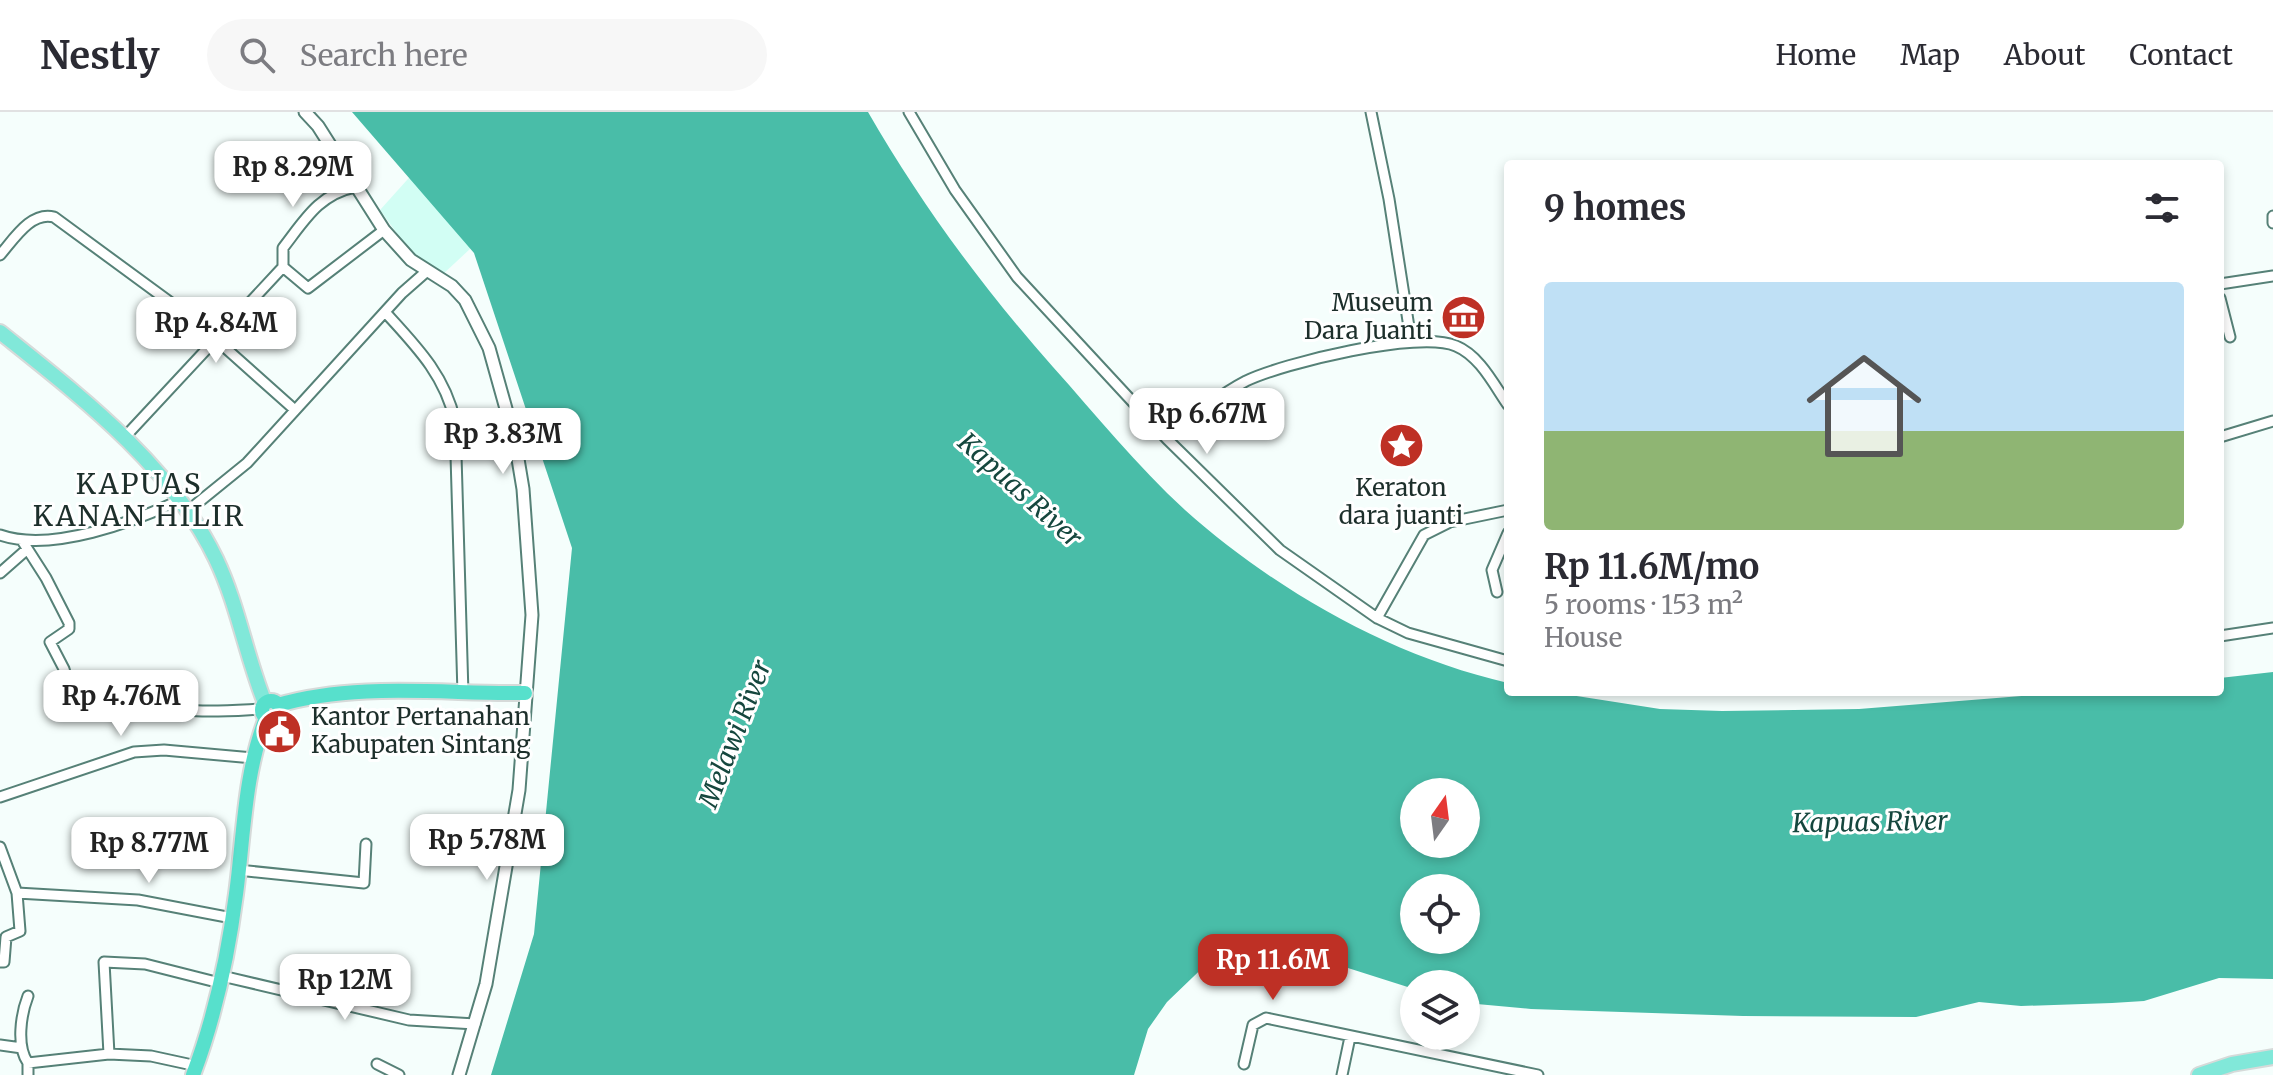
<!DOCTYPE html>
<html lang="en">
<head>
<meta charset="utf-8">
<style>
  :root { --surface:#fff; --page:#f7f7f7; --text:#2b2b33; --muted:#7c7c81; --line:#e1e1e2; --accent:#be3025 }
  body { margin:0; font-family:Merriweather,serif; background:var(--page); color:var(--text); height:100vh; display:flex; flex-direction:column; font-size:30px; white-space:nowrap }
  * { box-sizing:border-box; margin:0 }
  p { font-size:26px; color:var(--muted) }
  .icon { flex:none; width:44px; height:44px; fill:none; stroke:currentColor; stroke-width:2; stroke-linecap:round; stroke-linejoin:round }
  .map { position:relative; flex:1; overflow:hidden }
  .drawer { position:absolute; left:1504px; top:48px; width:720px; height:536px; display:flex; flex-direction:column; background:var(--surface); border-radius:8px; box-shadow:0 4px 12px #0003 }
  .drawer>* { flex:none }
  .needle { width:52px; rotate:14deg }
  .buttons { position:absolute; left:1400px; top:666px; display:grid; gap:16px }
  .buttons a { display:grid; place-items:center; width:80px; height:80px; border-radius:50%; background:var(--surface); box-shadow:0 4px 12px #0003; font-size:40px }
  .price { position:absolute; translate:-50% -68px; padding:0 18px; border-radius:16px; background:#fff; color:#222; font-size:26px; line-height:52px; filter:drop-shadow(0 2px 4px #0008) }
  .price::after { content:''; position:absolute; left:50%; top:48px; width:24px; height:18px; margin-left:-12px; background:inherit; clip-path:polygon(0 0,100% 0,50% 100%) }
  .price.current { background:var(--accent); color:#fff }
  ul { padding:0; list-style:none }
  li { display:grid; align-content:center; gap:16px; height:424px; padding:0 40px }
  li span { display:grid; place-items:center; height:248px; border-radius:8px; color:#555 }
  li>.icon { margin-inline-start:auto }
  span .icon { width:144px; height:144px; fill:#fffc; stroke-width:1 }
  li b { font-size:34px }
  h2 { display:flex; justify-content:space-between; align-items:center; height:96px; padding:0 40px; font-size:34px }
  header { display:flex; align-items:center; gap:48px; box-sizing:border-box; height:112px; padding:0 40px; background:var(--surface); border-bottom:2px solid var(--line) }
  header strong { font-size:38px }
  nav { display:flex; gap:44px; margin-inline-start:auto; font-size:28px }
  .search { width:560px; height:72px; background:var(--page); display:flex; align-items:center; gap:20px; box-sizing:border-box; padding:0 28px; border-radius:44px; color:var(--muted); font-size:30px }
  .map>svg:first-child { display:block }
</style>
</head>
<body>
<header>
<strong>Nestly</strong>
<div class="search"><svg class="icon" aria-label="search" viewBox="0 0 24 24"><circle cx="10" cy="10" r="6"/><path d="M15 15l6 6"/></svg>Search here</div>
<nav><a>Home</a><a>Map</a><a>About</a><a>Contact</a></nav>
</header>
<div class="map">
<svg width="2273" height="963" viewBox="0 0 2273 963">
  <rect width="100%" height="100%" fill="#f5fefc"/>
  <!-- built -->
  <path fill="#d2fef4" d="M 443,28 L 513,97 L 442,163 L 411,141 L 380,98 Z"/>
  <!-- water -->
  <path fill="#49bda8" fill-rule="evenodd" d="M 352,0 L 868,0 C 921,92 983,176 1053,255 C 1096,303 1137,354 1185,398 C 1275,478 1390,544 1508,571 L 1508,580 L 1551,580 L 1660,597 L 1722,599 L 1859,597 L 2071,580 L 2220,580 L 2220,566 L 2273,560 L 2273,867 L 2219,866 L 2144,889 L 2112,891 L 2021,894 L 1979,890 L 1916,905 L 1743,904 L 1531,897 L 1466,891 L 1466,872 L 1414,872 L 1414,877 L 1285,836 L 1218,841 L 1167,890 L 1148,917 L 1134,963 L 491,963 L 534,822 L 572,436 L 474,141 ZM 1414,680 L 1466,680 L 1466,732 L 1414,732 ZM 1414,776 L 1466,776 L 1466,828 L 1414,828 Z"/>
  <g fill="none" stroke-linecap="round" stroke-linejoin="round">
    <defs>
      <path id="minor" d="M 909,0 L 955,78 L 1017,165 L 1167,327 L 1280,438 L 1377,506 L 1408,521 L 1508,549
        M 1371,0 L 1389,87 L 1411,228
        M 355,75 C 319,82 304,109 283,136 L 283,155 L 308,176 L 384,118
        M 2273,104 L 2273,111
        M 0,143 C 14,127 31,99 54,105 L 193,207 L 295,298
        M 2220,172 L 2273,164
        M 2220,186 L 2230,225
        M 385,200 C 416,234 445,263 455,309 L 463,582
        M 2220,325 L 2273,309
        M 123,327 L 283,155
        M 1167,327 C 1192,306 1217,284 1246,269 C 1283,251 1419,218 1456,234 C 1480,244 1494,273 1508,293
        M 189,398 L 247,351 L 402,181 L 427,159
        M 0,423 C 51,441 134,410 182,387
        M 23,430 L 46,466 L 69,511 L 69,517 L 50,530 L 64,557 L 74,591
        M 0,461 L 25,439
        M 1497,480 L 1492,458 L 1508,421
        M 1377,506 L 1424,423 L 1450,410 L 1508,398
        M 2220,524 L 2273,516
        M 155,571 L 154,587 C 172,605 237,598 262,597
        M 0,685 L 134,640 L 164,638 L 253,646
        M 0,735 L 17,781
        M 238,758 L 364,771 L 366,732
        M 0,850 L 4,850 L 6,825 L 20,819 L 17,781 L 138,788 L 232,806
        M 222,864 L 409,908 L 475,912
        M 28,884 C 21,902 16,934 28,951 L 109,942 L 104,850 L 145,852 L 220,871
        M 0,933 L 22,936
        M 109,942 L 151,944 L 197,954
        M 377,952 L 399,963
        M 1244,952 L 1253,913 L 1266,906 L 1538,963
        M 28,963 L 28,951
        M 1342,963 L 1350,925"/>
      <path id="tertiary" d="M 305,0 L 318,14 L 384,118 L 411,148 L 452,174 L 465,188 L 489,236 L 515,329 L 523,377 L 532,503 L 519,678 L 486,872 L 459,963"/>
      <path id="primary" d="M 0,220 C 80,284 171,353 216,447 C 238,493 246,544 265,591
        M 2199,963 L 2232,952 L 2273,945"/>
      <path id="trunk" d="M262 598a9 9 0 1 1 18 0a9 9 0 1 1-18 0Z
        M 278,593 C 356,570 444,582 525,581
        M 193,963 C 215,905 228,844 236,782 C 244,723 244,663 266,606"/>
    </defs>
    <!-- minor casing -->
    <use href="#minor" stroke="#568177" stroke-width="13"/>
    <!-- tertiary casing -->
    <use href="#tertiary" stroke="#568177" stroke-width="15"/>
    <!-- primary casing -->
    <use href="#primary" stroke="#d6dad9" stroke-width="18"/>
    <!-- trunk casing -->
    <use href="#trunk" stroke="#d6dad9" stroke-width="18"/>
    <!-- minor -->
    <use href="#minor" stroke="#fff" stroke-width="9"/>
    <!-- tertiary -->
    <use href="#tertiary" stroke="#fff" stroke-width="11"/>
    <!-- primary -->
    <use href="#primary" stroke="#81e8d9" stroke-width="14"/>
    <!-- trunk -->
    <use href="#trunk" stroke="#57e0cc" stroke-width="14"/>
  </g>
  <!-- icons -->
  <defs>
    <symbol id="museum-disc" viewBox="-11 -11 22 22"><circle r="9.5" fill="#be3025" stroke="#fff"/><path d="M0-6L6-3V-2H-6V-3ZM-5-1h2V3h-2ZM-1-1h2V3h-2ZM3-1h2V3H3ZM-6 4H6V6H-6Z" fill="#fff"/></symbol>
    <symbol id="sight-disc" viewBox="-11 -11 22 22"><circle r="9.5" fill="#be3025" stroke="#fff"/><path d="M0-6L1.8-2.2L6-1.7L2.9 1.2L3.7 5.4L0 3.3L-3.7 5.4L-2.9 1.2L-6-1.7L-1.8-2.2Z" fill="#fff"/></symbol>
    <symbol id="civic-disc" viewBox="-11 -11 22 22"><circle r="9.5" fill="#be3025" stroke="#fff"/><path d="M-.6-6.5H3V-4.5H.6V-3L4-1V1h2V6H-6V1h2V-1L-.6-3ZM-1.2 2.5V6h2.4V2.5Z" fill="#fff"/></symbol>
  </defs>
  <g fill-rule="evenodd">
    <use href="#museum-disc" x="1438" y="180" width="51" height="51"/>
    <use href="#sight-disc" x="1376" y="308" width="51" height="51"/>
    <use href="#civic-disc" x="254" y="594" width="51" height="51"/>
  </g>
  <g text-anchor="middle" stroke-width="6" stroke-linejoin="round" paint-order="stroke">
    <!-- poi labels -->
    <g font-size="24" fill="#1d2f2b" stroke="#fff" text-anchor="end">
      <text x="1433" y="199">Museum<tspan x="1433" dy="28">Dara Juanti</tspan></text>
      <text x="1401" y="384" text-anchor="middle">Keraton<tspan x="1401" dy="28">dara juanti</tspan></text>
      <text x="311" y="613" text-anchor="start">Kantor Pertanahan<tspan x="311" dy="28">Kabupaten Sintang</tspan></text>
    </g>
    <!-- water labels -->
    <g font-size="26" font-style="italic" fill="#15473e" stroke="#fff">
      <text transform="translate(1020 378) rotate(42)" y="9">Kapuas River</text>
      <text transform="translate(735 622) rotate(-69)" y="9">Melawi River</text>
      <text transform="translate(1870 710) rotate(-1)" y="9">Kapuas River</text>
    </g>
    <!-- quarter labels -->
    <g font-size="28" letter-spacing="2" fill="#1d2f2b" stroke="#fff">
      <text x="139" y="382">KAPUAS<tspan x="139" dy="32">KANAN HILIR</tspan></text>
    </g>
  </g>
</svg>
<div class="buttons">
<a><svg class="needle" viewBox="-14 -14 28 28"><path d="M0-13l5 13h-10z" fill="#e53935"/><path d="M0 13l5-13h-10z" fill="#7c7c81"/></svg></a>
<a><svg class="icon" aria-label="locate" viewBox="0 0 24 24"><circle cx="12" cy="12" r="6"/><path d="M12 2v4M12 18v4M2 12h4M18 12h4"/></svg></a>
<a><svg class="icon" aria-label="layers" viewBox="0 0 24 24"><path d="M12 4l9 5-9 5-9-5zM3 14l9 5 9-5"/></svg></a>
</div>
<b class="price" style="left:293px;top:97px">Rp 8.29M</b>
<b class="price" style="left:216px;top:253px">Rp 4.84M</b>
<b class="price" style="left:1207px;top:344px">Rp 6.67M</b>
<b class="price" style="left:503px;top:364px">Rp 3.83M</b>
<b class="price" style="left:121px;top:626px">Rp 4.76M</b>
<b class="price" style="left:487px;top:770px">Rp 5.78M</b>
<b class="price" style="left:149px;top:773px">Rp 8.77M</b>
<b class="price current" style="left:1273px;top:890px">Rp 11.6M</b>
<b class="price" style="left:345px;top:910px">Rp 12M</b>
<section class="drawer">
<h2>9 homes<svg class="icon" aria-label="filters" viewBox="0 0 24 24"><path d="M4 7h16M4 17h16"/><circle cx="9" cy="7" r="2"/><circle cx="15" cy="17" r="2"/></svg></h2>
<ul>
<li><span style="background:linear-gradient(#bfe0f5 60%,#8fb573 0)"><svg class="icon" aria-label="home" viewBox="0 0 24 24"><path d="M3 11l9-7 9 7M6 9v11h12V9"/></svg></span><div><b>Rp 11.6M/mo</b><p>5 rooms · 153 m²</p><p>House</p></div></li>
</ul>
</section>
</div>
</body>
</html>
